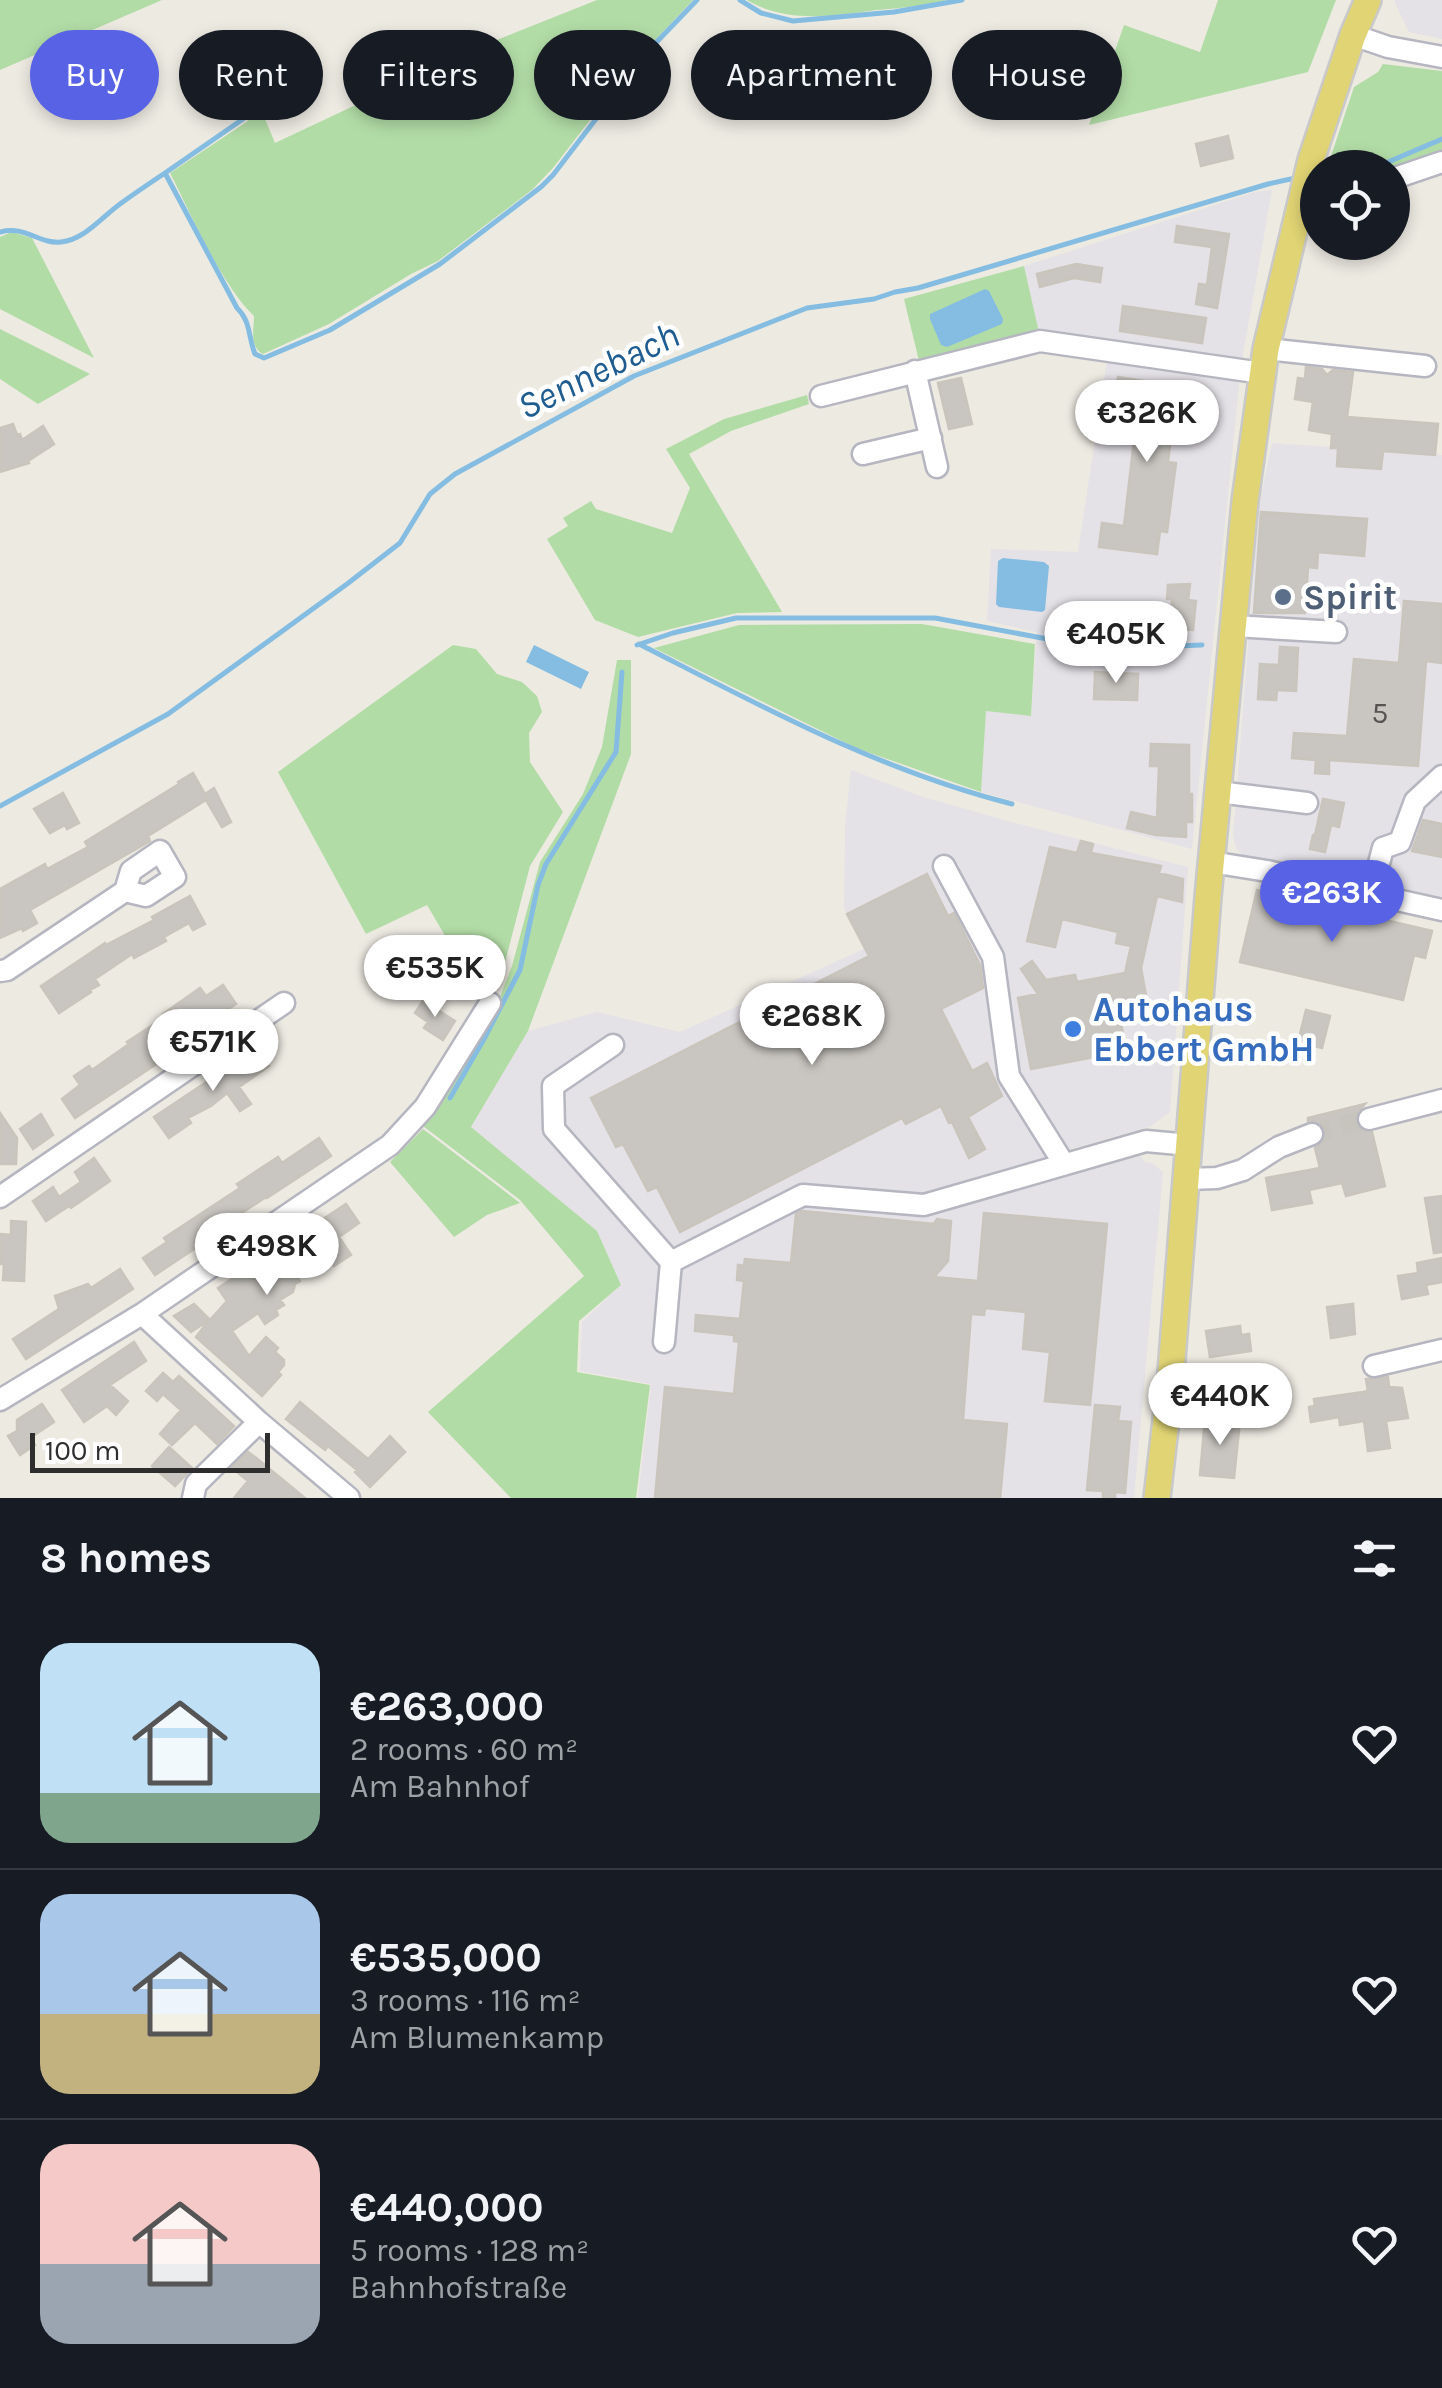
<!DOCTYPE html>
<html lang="en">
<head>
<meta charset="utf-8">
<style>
  :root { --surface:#171b24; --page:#242831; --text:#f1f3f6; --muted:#9ea1a6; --line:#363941; --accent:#5862e4 }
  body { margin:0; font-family:Karla,sans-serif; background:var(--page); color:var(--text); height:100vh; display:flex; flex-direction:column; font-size:38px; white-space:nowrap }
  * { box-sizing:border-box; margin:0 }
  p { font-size:32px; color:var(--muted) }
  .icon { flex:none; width:55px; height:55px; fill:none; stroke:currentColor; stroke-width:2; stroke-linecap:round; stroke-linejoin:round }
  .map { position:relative; height:1498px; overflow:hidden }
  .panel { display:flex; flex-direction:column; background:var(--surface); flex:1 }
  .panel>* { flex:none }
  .top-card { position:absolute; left:30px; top:30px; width:1382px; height:90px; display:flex; gap:20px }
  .fabs { position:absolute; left:1300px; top:150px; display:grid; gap:20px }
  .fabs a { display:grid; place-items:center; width:110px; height:110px; border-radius:50%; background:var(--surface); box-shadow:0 5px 15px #0003; font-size:50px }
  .scale { position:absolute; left:30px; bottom:25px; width:240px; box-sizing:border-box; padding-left:10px; border:5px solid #2e2e2e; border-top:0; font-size:28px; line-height:35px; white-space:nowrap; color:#2e2e2e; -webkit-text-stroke:8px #fff; paint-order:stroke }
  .price { position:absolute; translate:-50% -85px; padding:0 22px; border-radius:35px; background:#fff; color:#222; font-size:32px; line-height:65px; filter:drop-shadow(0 2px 5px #0008) }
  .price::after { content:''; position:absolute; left:50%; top:60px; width:30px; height:22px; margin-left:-15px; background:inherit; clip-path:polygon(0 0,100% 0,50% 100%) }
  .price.current { background:var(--accent); color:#fff }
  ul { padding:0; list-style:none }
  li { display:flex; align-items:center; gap:30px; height:250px; padding:0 40px }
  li+li { border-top:2px solid var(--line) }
  li span { display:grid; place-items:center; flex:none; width:280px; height:200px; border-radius:30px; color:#555 }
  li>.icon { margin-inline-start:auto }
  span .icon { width:120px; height:120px; fill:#fffc; stroke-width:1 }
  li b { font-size:42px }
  h2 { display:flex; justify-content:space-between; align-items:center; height:120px; padding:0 40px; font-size:42px }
  .chip { padding:0 35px; border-radius:45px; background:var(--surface); box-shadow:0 5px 15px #0003; font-size:35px; line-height:90px }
  .chip.current { background:var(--accent); color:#fff }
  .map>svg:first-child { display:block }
</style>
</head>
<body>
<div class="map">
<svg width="1442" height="1498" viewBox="0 0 1442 1498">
  <rect width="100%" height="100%" fill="#edeae2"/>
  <!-- industrial -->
  <path fill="#e4e1e7" d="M 1395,0 L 1442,0 L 1442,39 L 1409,32 L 1395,3 Z
    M 1272,190 L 1241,366 L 1192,849 L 981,792 L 986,710 L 1031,716 L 1037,632 L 987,621 L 991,549 L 1078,552 L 1109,347 L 1040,337 L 1024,266 L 1255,192 Z
    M 1272,443 L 1442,455 L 1442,900 L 1245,857 L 1236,848 L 1233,835 L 1235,812 L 1259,506 Z
    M 851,770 L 923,797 L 1015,823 L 1188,867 L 1170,1112 L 1151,1126 L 1071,1149 L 1101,1167 L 1140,1156 L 1145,1162 L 1152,1163 L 1163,1172 L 1134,1498 L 638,1498 L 651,1384 L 580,1371 L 582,1322 L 621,1285 L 597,1231 L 471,1127 L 528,1031 L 597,1012 L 680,1032 L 864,949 L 844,908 L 845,827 Z"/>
  <!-- green -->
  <path fill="#b2dca6" d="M 0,0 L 162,0 L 0,70 Z
    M 597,0 L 693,0 L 638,58 L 553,168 L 533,189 L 438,261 L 411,274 L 329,324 L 263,354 C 249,346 254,330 254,316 C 222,286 191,214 170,173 L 248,121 L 244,114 L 248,109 L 223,77 L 244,68 L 275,143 L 479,47 Z
    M 747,0 L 947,0 C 925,6 901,8 877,10 C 834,16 786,24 747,0 Z
    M 1218,0 L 1336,0 L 1308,72 L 1089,125 L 1124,25 L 1200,52 Z
    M 1383,64 L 1442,71 L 1442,153 L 1393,170 L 1392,168 L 1327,168 L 1354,87 L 1378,72 Z
    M 12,232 L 32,238 L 94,358 L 0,309 L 0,237 Z
    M 1024,266 L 1040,337 L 920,365 L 904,299 Z
    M 0,329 L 90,374 L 38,404 L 0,379 Z
    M 807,395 L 809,404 L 731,431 L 689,454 L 782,612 L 737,613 L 638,637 L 595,620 L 547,539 L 568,526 L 563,518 L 591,501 L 596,509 L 672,533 L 690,488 L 666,449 L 724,419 Z
    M 922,624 L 1035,644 L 1031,716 L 986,711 L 981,792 L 856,748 L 654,648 L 739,625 Z
    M 453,645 L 476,649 L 497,674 L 522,682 L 537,696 L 542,712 L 529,733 L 530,762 L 563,812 L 530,866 L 503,970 L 485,1004 L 427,905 L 366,934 L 278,772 Z
    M 617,660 L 631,660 L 631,754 L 528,1031 L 471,1127 L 597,1231 L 621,1285 L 579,1321 L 577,1372 L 650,1385 L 636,1498 L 511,1498 L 428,1412 L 584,1276 L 520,1200 L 423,1126 L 496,1007 L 512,966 L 540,862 L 583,794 L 602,747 Z
    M 423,1129 L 520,1203 L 487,1215 L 454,1237 L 390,1162 Z"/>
  <!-- water -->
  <path fill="#84bde1" d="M 985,289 L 989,291 L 1003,319 L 1002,324 L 947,347 L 941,345 L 930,319 L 930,314 Z
    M 1003,558 L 1044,562 L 1049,566 L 1045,610 L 1042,612 L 999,607 L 996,604 L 998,561 Z
    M 534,645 L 589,672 L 581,689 L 526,662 Z"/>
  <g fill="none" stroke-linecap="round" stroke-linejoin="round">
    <!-- stream -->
    <path stroke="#84bde1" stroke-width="5" d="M 740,0 L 761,13 L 793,21 L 894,12 L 962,0
      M 1362,168 L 1381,165 L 1442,139
      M 165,173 L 243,119
      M 0,232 C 25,225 38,244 61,242 C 84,240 102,217 120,204 C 135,193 150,183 165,173 L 237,308 C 251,321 248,337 255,354 L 264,358 L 330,330 L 440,264 L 541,187 L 553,175 L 648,51 L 697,0
      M 639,644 C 761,706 878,770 1012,804
      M 637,645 L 673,633 L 736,618 L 935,618 L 1101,649 L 1202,645
      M 0,806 L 168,714 L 347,584 L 400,543 L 430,494 L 455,474 L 634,376 L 807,308 L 874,299 L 895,292 L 918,288 L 1268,184 L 1300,177
      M 450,1098 L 484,1039 L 520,970 L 538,885 L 546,864 L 616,752 L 622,672"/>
  </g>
  <!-- building -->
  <path fill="#c9c6c1" stroke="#c9c5bc" stroke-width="2.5" d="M 1228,136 L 1233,158 L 1201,166 L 1196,144 Z
    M 1177,226 L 1229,234 L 1217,308 L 1196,304 L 1199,284 L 1207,285 L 1212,247 L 1175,242 Z
    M 1076,264 L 1102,268 L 1100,282 L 1074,278 L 1040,287 L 1037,274 Z
    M 1123,306 L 1206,318 L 1202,343 L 1120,331 Z
    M 1306,367 L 1322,369 L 1327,375 L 1333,370 L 1353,372 L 1347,417 L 1438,424 L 1435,455 L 1383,451 L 1381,469 L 1337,466 L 1338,448 L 1331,448 L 1332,434 L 1309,430 L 1313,402 L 1295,399 L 1298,378 L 1305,379 Z
    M 1118,377 L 1144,381 L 1143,385 L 1189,390 L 1185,420 L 1173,419 L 1168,462 L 1176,463 L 1167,532 L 1160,531 L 1157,554 L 1099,547 L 1102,523 L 1124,526 L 1137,415 L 1114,412 Z
    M 961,378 L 972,424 L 949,429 L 938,383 Z
    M 13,424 L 17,435 L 20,434 L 22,440 L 43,426 L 54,444 L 28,461 L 29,463 L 0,472 L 0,428 Z
    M 1261,512 L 1367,519 L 1364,556 L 1318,552 L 1317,568 L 1308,567 L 1305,613 L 1254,613 Z
    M 1190,584 L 1188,600 L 1196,601 L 1193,630 L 1182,629 L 1176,634 L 1170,626 L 1172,599 L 1167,599 L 1168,585 Z
    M 1404,601 L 1442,604 L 1442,663 L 1426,661 L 1418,766 L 1329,760 L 1329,774 L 1315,773 L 1316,760 L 1292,758 L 1294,733 L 1347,736 L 1354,659 L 1399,663 Z
    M 1280,647 L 1298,648 L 1296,691 L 1277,690 L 1276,700 L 1258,699 L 1260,664 L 1279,665 Z
    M 1095,672 L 1138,674 L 1137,700 L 1094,699 Z
    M 1151,744 L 1189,745 L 1189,794 L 1192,794 L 1192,822 L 1186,822 L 1186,837 L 1156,835 L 1127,828 L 1131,812 L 1157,818 L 1159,766 L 1150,766 Z
    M 193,773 L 205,794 L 214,788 L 231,822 L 222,827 L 206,800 L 148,836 L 150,841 L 30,910 L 37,923 L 23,931 L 22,928 L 0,938 L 0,889 L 45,864 L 47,869 L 88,847 L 85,842 L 179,784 L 178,782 Z
    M 63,793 L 79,823 L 67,829 L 65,825 L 50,833 L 34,809 Z
    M 1323,799 L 1344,803 L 1339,827 L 1331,825 L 1325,852 L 1310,849 L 1313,835 L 1315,835 Z
    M 1423,820 L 1442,824 L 1442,857 L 1412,851 Z
    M 1081,841 L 1093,844 L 1091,853 L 1161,866 L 1159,873 L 1183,879 L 1182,902 L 1157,896 L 1141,968 L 1147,1001 L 1118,1006 L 1126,1051 L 1031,1069 L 1018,998 L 1038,994 L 1021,969 L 1032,961 L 1046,980 L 1075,975 L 1077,982 L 1125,973 L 1131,946 L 1116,943 L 1118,932 L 1062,919 L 1055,947 L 1027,941 L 1050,847 L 1077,853 Z
    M 927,874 L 948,916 L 954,913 L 980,965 L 983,988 L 941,1009 L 972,1071 L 987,1063 L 1002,1096 L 968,1117 L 985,1149 L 969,1158 L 952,1122 L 949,1123 L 941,1106 L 906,1124 L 902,1118 L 680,1232 L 657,1187 L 648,1191 L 623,1144 L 616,1147 L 591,1098 L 869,956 L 847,914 Z
    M 1257,890 L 1432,931 L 1425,958 L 1414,955 L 1403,1000 L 1240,962 Z
    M 190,896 L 205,924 L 193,930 L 189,923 L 164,937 L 166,941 L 134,958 L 132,954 L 95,979 L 99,985 L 90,990 L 91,992 L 59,1013 L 41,986 L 105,943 L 106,945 L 154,920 L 152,917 Z
    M 223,985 L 236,1004 L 206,1024 L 209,1029 L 75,1118 L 62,1099 L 80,1085 L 74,1076 L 89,1066 L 92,1070 L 129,1044 L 127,1042 L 165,1017 L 163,1014 L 200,988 L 206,996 Z
    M 423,1001 L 455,1021 L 443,1040 L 424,1028 L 428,1022 L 415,1013 Z
    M 1306,1010 L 1330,1016 L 1322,1048 L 1298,1042 Z
    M 256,1048 L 269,1066 L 239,1087 L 251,1104 L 240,1111 L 227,1093 L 211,1106 L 188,1118 L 191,1123 L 169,1138 L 154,1117 L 217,1075 L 219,1078 L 232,1065 Z
    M 1365,1104 L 1356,1114 L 1356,1122 L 1360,1129 L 1372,1132 L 1385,1186 L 1346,1196 L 1342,1183 L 1309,1190 L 1312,1203 L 1272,1210 L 1266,1178 L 1320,1168 L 1315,1148 L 1323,1142 L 1325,1130 L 1320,1123 L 1308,1121 L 1308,1118 Z
    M 0,1113 L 17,1138 L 16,1164 L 0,1164 Z
    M 41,1114 L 53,1135 L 33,1149 L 20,1129 Z
    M 319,1138 L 331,1156 L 267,1198 L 266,1197 L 228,1222 L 209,1229 L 215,1235 L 155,1275 L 143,1258 L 167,1242 L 164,1238 L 240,1188 L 237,1184 L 278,1157 L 282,1163 Z
    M 94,1158 L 110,1181 L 71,1208 L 69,1206 L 46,1221 L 33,1201 L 53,1187 L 59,1197 L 81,1182 L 75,1172 Z
    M 1442,1196 L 1442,1252 L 1434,1253 L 1425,1198 Z
    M 346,1204 L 359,1223 L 339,1237 L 351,1255 L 334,1266 L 329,1258 L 298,1278 L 300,1281 L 295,1284 L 293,1292 L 280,1300 L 284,1305 L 276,1310 L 278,1315 L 265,1324 L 258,1313 L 232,1331 L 249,1356 L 266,1337 L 278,1348 L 275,1352 L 284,1360 L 284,1365 L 278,1372 L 281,1375 L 262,1396 L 196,1337 L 209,1320 L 191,1332 L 174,1316 L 194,1304 L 210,1320 L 227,1301 L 218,1288 Z
    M 802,1211 L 934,1224 L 937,1219 L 951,1221 L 948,1261 L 934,1277 L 978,1281 L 984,1213 L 1107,1224 L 1090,1405 L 1045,1401 L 1050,1352 L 1023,1349 L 1026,1312 L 985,1308 L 984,1315 L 971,1314 L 963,1420 L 1007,1424 L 1000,1498 L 655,1498 L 665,1387 L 734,1394 L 739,1342 L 734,1341 L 734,1335 L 695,1331 L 696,1315 L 740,1319 L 744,1281 L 737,1280 L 738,1265 L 744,1266 L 745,1259 L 791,1263 L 796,1214 Z
    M 11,1221 L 26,1222 L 24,1281 L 3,1280 L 4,1264 L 0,1264 L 0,1234 L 11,1235 Z
    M 1442,1258 L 1442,1282 L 1426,1285 L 1428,1294 L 1402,1299 L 1398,1276 L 1418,1273 L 1417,1263 Z
    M 120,1269 L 133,1289 L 26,1359 L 13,1339 L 59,1309 L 55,1296 L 88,1284 L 91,1288 Z
    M 1353,1304 L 1355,1334 L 1331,1338 L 1327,1307 Z
    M 1240,1326 L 1241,1335 L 1249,1334 L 1251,1351 L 1210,1357 L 1206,1331 Z
    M 134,1342 L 146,1361 L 110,1385 L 128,1401 L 116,1415 L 107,1406 L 84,1422 L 62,1390 Z
    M 163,1373 L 173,1382 L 179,1376 L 234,1426 L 217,1444 L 195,1423 L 172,1445 L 160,1434 L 181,1410 L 163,1394 L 157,1401 L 146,1391 Z
    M 1388,1377 L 1389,1387 L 1402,1388 L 1408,1418 L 1386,1421 L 1390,1448 L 1368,1451 L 1364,1421 L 1340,1425 L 1339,1417 L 1311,1422 L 1309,1407 L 1315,1406 L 1314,1399 L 1363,1392 L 1368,1391 L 1366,1379 Z
    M 300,1402 L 368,1459 L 390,1436 L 405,1452 L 370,1487 L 355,1472 L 357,1470 L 328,1446 L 325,1450 L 286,1419 Z
    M 42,1404 L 54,1422 L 30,1438 L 35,1445 L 20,1455 L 8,1436 L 17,1431 L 17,1420 Z
    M 1095,1405 L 1120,1407 L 1118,1421 L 1131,1422 L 1125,1493 L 1115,1492 L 1115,1498 L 1103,1498 L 1103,1491 L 1087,1490 Z
    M 1205,1418 L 1240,1421 L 1234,1478 L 1200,1475 Z
    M 169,1447 L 192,1468 L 175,1486 L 152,1466 Z
    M 248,1452 L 255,1457 L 305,1498 L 234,1498 L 248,1481 L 232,1468 Z"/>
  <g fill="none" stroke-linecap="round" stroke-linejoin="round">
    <!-- minor-tunnel -->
    <path stroke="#c7c4be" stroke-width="20" stroke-dasharray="20 10" stroke-linecap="butt" d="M 1312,1134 L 1369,1119"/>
    <defs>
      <path id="minor" d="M 1353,35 L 1388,47 L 1442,57
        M 1392,179 L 1442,162
        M 1266,349 L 1425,366
        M 915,371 L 937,467
        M 821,396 L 1040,341 L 1262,373
        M 863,454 L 931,438
        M 1234,626 L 1336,632
        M 1218,792 L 1307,803
        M 1211,862 L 1267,871 L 1442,910
        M 944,866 L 993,957 L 1009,1076 L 1064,1164
        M 1371,894 L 1383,848 L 1400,842 L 1415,801 L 1442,776
        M 0,971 L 7,970 L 125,891 L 131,871 L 160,851 L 175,877 L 146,896 L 125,891
        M 613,1045 L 553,1086 L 554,1129 L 671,1262 L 664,1342
        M 1369,1119 L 1442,1100
        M 1188,1179 L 1217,1178 L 1243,1170 L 1279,1147 L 1312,1134
        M 0,1197 L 284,1003
        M 671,1262 L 803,1195 L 924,1205 L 1146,1141 L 1190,1145
        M 142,1314 L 259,1422 L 349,1498
        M 1374,1366 L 1442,1350
        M 0,1400 L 142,1314 L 390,1145 L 425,1107 L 490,1003
        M 193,1498 L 196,1484 L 259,1422"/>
      <path id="major" d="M 1157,1498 L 1170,1385 L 1208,897 L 1245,501 L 1266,349 L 1311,160 L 1353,35 L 1368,0"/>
    </defs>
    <!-- minor casing -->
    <use href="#minor" stroke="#b5b6c0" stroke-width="25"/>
    <!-- major casing -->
    <use href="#major" stroke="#c9c9c9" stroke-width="30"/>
    <!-- minor -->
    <use href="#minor" stroke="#fff" stroke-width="20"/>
    <!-- major -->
    <use href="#major" stroke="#e0d474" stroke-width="25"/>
  </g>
  <!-- markers -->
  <circle fill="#5c6f8a" stroke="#fff" stroke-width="4" cx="1283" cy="597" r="10"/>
  <circle fill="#3f7fe0" stroke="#fff" stroke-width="4" cx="1073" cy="1029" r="10"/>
  <g text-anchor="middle" stroke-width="9" stroke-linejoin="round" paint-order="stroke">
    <!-- number labels -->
    <g font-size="30" fill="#555453">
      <text x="1380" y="723">5</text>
    </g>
    <!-- service labels -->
    <g font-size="35" font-weight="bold" fill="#4e5e75" stroke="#fff" text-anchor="start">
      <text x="1303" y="609">Spirit</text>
    </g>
    <!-- shop labels -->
    <g font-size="35" font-weight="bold" fill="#366cbe" stroke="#fff" text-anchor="start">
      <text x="1093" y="1021">Autohaus<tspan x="1093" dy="40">Ebbert GmbH</tspan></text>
    </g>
    <!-- water labels -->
    <g font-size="38" font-style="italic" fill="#1f5c90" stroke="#fff">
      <text transform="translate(598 370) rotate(-26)" y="13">Sennebach</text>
    </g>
  </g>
</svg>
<div class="fabs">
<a><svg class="icon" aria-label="locate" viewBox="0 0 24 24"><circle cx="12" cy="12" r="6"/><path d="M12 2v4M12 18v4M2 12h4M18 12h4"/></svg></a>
</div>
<div class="scale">100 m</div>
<b class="price" style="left:1147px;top:465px">€326K</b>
<b class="price" style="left:1116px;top:686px">€405K</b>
<b class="price current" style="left:1332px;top:945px">€263K</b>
<b class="price" style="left:435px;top:1020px">€535K</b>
<b class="price" style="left:812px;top:1068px">€268K</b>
<b class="price" style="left:213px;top:1094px">€571K</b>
<b class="price" style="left:267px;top:1298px">€498K</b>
<b class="price" style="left:1220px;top:1448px">€440K</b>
<div class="top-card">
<a class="chip current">Buy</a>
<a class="chip">Rent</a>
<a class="chip">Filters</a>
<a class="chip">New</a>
<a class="chip">Apartment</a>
<a class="chip">House</a>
</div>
</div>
<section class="panel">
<h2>8 homes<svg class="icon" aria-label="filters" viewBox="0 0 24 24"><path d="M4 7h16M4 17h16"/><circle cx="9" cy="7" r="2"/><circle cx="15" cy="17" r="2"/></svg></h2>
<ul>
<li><span style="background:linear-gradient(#bfe0f5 75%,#7fa58c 0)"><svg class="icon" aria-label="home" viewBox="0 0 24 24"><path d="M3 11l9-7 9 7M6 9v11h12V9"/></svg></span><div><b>€263,000</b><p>2 rooms · 60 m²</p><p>Am Bahnhof</p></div><svg class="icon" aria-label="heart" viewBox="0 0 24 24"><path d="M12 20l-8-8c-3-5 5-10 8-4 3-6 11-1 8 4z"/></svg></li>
<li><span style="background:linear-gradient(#a9c7e8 60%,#c2b280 0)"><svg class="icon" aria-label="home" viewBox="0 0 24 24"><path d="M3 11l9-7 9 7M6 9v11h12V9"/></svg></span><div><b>€535,000</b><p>3 rooms · 116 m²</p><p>Am Blumenkamp</p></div><svg class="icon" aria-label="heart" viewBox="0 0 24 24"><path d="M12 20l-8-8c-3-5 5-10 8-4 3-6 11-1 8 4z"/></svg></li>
<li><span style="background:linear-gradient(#f6c9c9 60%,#9aa5b1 0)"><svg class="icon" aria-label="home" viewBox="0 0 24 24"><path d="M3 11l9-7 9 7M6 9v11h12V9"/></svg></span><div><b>€440,000</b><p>5 rooms · 128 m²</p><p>Bahnhofstraße</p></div><svg class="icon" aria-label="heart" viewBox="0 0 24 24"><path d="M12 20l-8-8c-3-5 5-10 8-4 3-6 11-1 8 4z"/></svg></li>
</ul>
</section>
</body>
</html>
